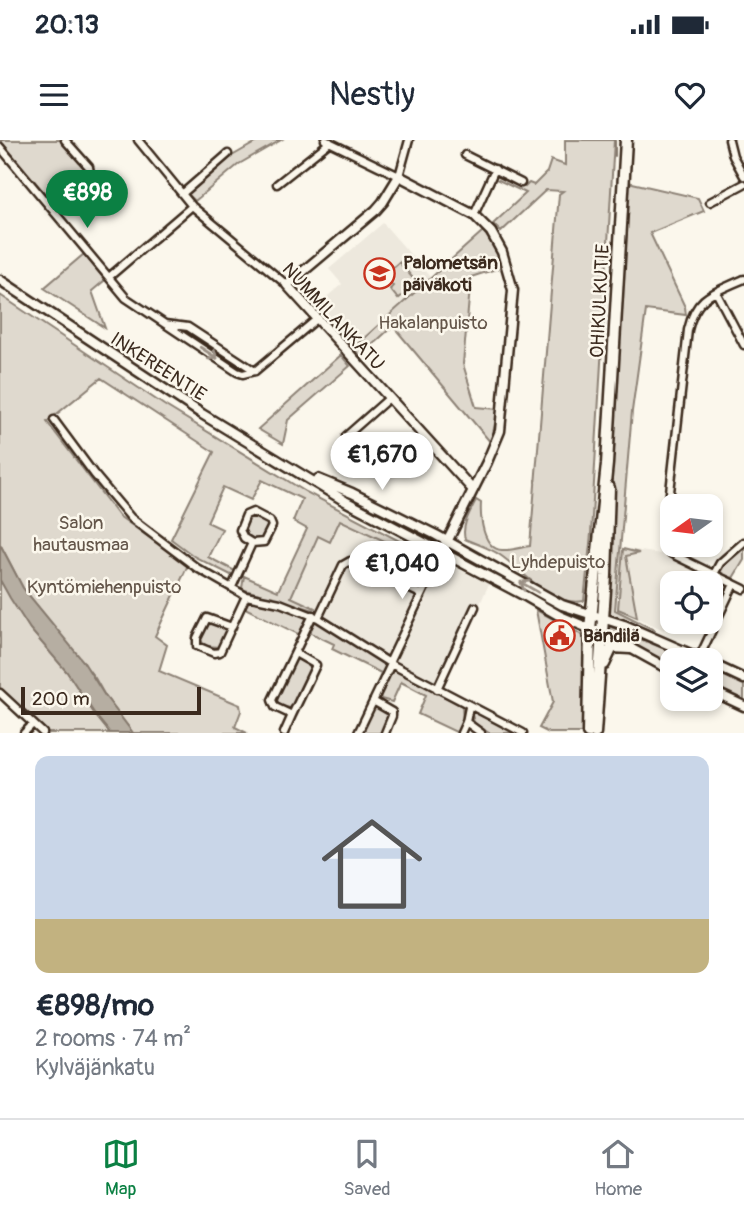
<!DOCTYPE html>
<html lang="en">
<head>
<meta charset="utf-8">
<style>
  :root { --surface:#fff; --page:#f6f6f7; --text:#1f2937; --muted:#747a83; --line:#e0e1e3; --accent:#0b8043 }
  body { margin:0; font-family:Pangolin,sans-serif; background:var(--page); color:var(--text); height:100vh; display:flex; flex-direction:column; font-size:26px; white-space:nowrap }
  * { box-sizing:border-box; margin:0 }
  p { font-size:23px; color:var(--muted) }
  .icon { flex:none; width:38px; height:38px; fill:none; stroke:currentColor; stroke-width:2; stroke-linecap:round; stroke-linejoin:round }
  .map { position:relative; height:593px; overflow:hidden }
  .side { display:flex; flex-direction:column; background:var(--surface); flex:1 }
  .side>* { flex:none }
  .needle { width:46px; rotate:256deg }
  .buttons { position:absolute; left:660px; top:354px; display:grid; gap:14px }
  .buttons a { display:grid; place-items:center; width:63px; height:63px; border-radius:14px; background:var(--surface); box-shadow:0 4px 10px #0003; font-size:35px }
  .scale { position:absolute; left:21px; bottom:18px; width:180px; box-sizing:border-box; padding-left:7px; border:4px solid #3b2a1e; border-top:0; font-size:19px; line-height:24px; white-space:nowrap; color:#3b2a1e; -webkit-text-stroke:5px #fbf7ec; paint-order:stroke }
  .price { position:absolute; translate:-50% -60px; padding:0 16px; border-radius:24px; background:#fff; color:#222; font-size:23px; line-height:46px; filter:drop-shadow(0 2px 4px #0008) }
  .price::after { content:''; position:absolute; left:50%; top:42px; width:21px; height:16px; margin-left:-10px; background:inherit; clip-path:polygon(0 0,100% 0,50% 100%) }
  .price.selected { background:var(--accent); color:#fff }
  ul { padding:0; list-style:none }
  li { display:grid; align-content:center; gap:14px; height:371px; padding:0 35px }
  li span { display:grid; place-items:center; height:217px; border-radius:14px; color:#555 }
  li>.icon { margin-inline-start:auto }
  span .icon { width:126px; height:126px; fill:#fffc; stroke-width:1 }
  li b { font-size:30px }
  .status { display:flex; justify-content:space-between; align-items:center; height:49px; padding:0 35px; background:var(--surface); direction:ltr }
  .status svg { height:19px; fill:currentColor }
  header { display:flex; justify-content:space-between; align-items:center; height:91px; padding:0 35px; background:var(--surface); font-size:32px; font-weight:600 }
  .menu { display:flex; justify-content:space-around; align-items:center; height:98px; border-top:2px solid var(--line); background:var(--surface); font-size:19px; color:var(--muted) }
  .menu a { display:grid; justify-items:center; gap:4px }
  .menu .selected { color:var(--accent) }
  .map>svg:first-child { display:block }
</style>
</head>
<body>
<div class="status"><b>20:13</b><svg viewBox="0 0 49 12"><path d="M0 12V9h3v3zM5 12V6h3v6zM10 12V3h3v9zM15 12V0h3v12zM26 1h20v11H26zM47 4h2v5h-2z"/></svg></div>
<header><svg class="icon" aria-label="menu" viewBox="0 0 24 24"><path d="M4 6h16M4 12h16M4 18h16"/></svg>Nestly<svg class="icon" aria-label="heart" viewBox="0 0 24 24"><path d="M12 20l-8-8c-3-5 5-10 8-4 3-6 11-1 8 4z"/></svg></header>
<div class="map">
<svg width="744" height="593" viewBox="0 0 744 593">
  <rect width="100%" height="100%" fill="#fbf7ec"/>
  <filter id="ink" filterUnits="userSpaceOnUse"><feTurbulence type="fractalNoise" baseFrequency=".0143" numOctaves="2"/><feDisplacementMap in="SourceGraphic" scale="14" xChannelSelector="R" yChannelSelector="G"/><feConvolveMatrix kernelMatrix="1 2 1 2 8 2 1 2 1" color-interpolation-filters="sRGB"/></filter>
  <g filter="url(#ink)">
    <!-- built -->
    <path fill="#ede8dd" d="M 383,83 L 431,138 L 353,208 L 316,166 L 342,144 L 329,129 Z
      M 340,380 L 429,422 L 451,426 L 489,444 L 441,548 L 358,501 L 314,470 L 315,468 L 290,457 L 319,396 Z
      M 622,408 L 660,414 L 661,412 L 694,431 L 689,443 L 672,443 L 672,474 L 664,490 L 617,469 Z"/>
    <!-- green -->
    <path fill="#dfd9ce" stroke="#8d8276" stroke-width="2" d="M 0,0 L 61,0 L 85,27 L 88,31 L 86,35 L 52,62 Z
      M 260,0 L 281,0 L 239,24 L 195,61 L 188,54 L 232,16 Z
      M 565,0 L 614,0 L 591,394 L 584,461 C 550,467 525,432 500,415 C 490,408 476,404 465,399 C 461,386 470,372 476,360 L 481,363 C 480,378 483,409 502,410 C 511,411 522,407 530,406 L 559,54 L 563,51 L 546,50 L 501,92 L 493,84 L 526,53 L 494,38 L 502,35 L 525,47 L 529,43 L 534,45 L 547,32 L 551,20 L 565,25 Z
      M 628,42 L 698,58 L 704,71 L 650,93 L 685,167 L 686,175 L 646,170 L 632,271 L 615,470 L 655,490 L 654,492 L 608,475 L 612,353 L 610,320 Z
      M 483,91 L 498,112 L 502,127 L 471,137 L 463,224 L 476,267 L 498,269 L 491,303 L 393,186 L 360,216 L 353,208 Z
      M 84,114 L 105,140 L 92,151 L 105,188 L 44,148 Z
      M 399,122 L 417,143 L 398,159 L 390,149 L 393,146 L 384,135 Z
      M 0,155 L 164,265 L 306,352 L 430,417 L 429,422 L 340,380 L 330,402 L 318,396 L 291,457 L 315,468 L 314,470 L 245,450 L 242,448 L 244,436 L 278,451 L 307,389 L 293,381 L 302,359 L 262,340 L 251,360 L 223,347 L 207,382 L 222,389 L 208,417 L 237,432 L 235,437 L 195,417 L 171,399 L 214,312 L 101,238 L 47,282 L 119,376 L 188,425 L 155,496 L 167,505 L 159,531 L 240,565 L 241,571 L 235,587 L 247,593 L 133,593 L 105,556 L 95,538 L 23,448 L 0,404 Z
      M 164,184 L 181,185 L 255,231 L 243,234 Z
      M 341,215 L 350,226 L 288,280 L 283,304 L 258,289 Z
      M244 388a12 12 0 1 1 24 0a12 12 0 1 1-24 0Z
      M 744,405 L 744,420 L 733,438 L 719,433 L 722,425 Z
      M 623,409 L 639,413 L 626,416 L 637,477 L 618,469 Z
      M 0,440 L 30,489 L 67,532 L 96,576 L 110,593 L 44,593 L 0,549 Z
      M 251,459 C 268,463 295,465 307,479 L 300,495 L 245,468 L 248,461 Z
      M 536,470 C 543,474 579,492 581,495 C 583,497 585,504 586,506 L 585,593 L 549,593 L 539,588 L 553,562 Z
      M 208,481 L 228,489 L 219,507 L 207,506 L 199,500 Z
      M 315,482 L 318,482 L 382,521 L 386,526 L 383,534 L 332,509 L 334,504 L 309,492 Z
      M 611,487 L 692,520 L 672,520 L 672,528 L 607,488 Z
      M 298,518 L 313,527 L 294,566 L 290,568 L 278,565 L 277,557 L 294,520 Z
      M 710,528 L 744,544 L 744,563 L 711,547 Z
      M 393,529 L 462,566 L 463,581 L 458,593 L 418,574 L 426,555 L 401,542 L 392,562 L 381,559 L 380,556 Z
      M 374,567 L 379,567 L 390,575 L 382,593 L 360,593 Z
      M 471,570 L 518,593 L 489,593 L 474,583 Z"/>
    <!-- water -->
    <path fill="#b6aea2" stroke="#85796d" stroke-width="2" d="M 0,404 L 23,448 L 83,521 L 105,556 L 133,593 L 110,593 L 96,576 L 67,532 L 30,489 L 10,458 L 0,440 Z"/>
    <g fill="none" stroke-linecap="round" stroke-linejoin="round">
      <!-- stream -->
      <path stroke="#85796d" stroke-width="2" d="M 615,16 L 615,0"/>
      <defs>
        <path id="street" d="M 138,0 L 192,66 L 287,145
          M 325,0 L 399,36 L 409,0
          M 729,0 L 733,16 L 744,36
          M 0,7 L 126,158 L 237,232 L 243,234 L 255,231 L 318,178
          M 465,15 L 521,43
          M 277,44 L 330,2
          M 182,54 L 228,14
          M 710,62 L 744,44
          M 51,68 L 87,38 L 90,33 L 89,27 L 65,0
          M 474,75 L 495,29
          M 109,137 L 192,66
          M 744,139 C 714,153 696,155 688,190 L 665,397 L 666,408 L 672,414 L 744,449
          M 716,152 L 744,205
          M 165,184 L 188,187 L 255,231
          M 54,280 L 94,334 L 131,378 L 197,428 L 246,456 L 280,463 L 318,478 L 391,524 L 523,593
          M 354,305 L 346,296 L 389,258
          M 714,434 L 720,423 L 744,402
          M 232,447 L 252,403 L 264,402 L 272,386 L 270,381 L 253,372 L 246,375 L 240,390 L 244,398 L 252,403
          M 318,478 L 343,425 L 350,421 L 421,454
          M 232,487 L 207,478 L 197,498 L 197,506 L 214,513 L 220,512 L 246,456
          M 295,513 L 316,525 L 292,575 L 275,567 L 272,560 L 313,475
          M 698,520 L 734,444
          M 389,523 L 442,412
          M 437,549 L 475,467
          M 0,553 L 43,593
          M 373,561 L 392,572 L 392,576 L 385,593
          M 466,582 L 481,593
          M 24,593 L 33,584
          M 284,593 L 292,575
          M 358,593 L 391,524
          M 461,593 L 466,582 L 469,567"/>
        <path id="secondary" d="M 0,140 L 202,274 L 345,361 L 527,457 L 560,476 L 612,498 L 672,531
          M 318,339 L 352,353 L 436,395 L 562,465 L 624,485 L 704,520
          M 442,412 L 487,322 L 500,291 L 513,150 L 502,112 L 491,92 L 474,75 L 399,36 L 383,62 L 376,70 L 287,145 L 473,350
          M 710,523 L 744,539
          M 710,550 L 744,566"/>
        <path id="primary" d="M 604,524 L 612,507 L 630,508
          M 588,593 L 590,489 L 607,324 L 626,0
          M 595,593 L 606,436 L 609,348"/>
      </defs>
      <!-- street casing -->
      <use href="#street" stroke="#3b2a1e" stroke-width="11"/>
      <!-- secondary casing -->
      <use href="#secondary" stroke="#3b2a1e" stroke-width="13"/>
      <!-- primary casing -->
      <use href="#primary" stroke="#3b2a1e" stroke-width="15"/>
      <!-- street -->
      <use href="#street" stroke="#fbf7ec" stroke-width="6"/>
      <!-- secondary -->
      <use href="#secondary" stroke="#fbf7ec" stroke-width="8"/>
      <!-- primary -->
      <use href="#primary" stroke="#fbf7ec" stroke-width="10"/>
    </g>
    <!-- one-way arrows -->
    <defs><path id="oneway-shaft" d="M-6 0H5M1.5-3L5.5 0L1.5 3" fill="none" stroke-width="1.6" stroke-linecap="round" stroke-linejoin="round" transform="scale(1.75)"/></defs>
    <g stroke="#9b9085">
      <use href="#oneway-shaft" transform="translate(209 213) rotate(33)"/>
      <use href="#oneway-shaft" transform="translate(529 447) rotate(-150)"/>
    </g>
  </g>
  <!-- icons -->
  <defs>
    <symbol id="school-ring" viewBox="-11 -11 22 22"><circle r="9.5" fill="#fbf7ec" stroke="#c8321e" stroke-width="1.5"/><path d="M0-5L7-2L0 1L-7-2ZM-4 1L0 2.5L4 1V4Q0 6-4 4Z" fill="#c8321e"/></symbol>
    <symbol id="civic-ring" viewBox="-11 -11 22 22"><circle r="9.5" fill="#fbf7ec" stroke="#c8321e" stroke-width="1.5"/><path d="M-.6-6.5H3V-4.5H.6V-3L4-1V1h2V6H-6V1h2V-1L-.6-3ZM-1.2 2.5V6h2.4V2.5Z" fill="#c8321e"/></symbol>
  </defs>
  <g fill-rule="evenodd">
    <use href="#school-ring" x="362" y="116" width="35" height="35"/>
    <use href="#civic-ring" x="542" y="478" width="35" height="35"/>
  </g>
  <g text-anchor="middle" stroke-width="5" stroke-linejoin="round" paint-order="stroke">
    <!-- poi labels -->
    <g font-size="19" font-weight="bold" fill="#3b2a1e" stroke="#fbf7ec" text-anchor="start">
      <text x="403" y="129">Palometsän<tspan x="403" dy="22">päiväkoti</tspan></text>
      <text x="583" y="502">Bändilä</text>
    </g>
    <!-- street labels -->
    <g font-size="19" fill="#3b2a1e" stroke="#fbf7ec">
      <text transform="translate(599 161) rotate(-87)" y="7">OHIKULKUTIE</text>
      <text transform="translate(334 176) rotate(47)" y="7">NUMMILANKATU</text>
      <text transform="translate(159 226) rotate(33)" y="7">INKEREENTIE</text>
    </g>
    <!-- park labels -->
    <g font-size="19" fill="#64564a" stroke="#fbf7ec">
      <text x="433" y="189">Hakalanpuisto</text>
      <text x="81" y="389">Salon<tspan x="81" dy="22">hautausmaa</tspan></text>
      <text x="558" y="428">Lyhdepuisto</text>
      <text x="104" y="453">Kyntömiehenpuisto</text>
    </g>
  </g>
</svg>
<div class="buttons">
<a><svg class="needle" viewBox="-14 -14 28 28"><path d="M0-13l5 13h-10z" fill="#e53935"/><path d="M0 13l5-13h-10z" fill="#747a83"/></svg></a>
<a><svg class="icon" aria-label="locate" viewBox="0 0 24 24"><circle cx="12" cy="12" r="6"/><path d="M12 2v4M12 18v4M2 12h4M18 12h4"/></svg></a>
<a><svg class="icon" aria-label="layers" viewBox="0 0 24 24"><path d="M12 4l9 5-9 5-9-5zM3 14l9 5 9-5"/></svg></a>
</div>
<div class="scale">200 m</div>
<b class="price selected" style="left:87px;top:90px">€898</b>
<b class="price" style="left:382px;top:352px">€1,670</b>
<b class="price" style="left:402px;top:461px">€1,040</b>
</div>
<section class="side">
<ul>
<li><span style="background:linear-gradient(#c9d6e8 75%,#c2b280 0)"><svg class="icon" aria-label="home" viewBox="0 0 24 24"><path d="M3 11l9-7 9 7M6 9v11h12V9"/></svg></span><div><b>€898/mo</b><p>2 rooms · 74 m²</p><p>Kylväjänkatu</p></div></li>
</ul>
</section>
<nav class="menu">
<a class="selected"><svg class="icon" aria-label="map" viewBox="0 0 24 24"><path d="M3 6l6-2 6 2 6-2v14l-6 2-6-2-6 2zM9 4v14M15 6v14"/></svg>Map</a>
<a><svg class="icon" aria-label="saved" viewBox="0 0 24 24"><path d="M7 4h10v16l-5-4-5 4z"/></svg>Saved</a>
<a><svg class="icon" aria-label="home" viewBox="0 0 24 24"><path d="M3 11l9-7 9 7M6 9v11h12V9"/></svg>Home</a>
</nav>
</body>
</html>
